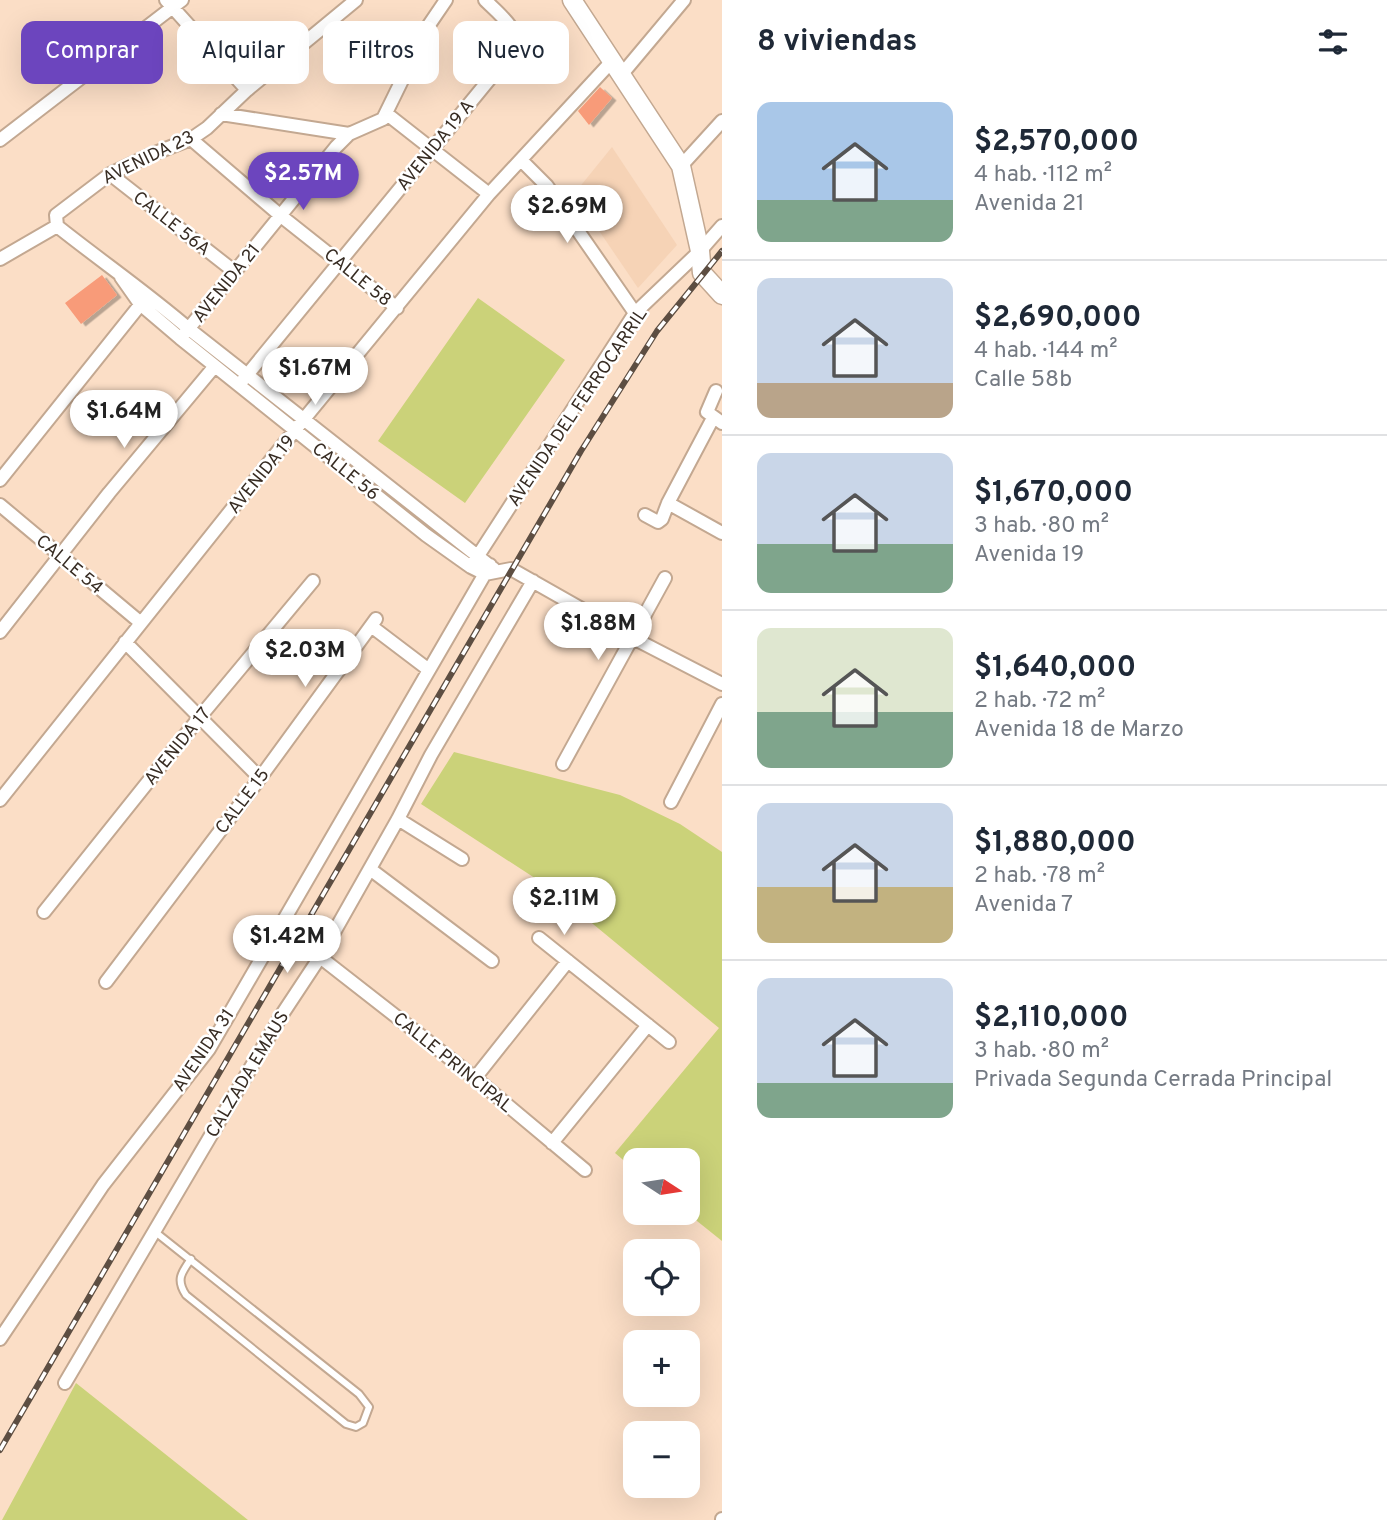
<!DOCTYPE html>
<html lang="es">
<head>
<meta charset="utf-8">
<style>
  :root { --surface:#fff; --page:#f2f2f3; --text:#1f2937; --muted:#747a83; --line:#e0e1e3; --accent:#6c45be }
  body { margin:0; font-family:Overpass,sans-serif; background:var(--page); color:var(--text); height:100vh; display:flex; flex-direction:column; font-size:26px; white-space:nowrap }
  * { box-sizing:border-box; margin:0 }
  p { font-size:23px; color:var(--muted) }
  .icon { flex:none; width:38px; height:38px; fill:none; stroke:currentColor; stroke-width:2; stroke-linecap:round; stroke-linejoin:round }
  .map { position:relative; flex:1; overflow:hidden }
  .side { display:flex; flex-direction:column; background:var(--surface); width:665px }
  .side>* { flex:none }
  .hud { position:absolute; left:21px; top:21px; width:595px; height:63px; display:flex; gap:14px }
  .needle { width:46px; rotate:102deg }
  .fabs { position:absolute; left:623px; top:1148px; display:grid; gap:14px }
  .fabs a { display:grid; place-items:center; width:77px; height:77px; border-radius:14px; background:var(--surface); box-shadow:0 7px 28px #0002; font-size:35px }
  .price { position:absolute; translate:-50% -60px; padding:0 16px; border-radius:24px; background:#fff; color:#222; font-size:23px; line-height:46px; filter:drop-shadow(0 2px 4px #0008) }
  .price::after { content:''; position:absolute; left:50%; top:42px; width:21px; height:16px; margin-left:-10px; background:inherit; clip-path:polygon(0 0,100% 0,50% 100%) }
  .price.active { background:var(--accent); color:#fff }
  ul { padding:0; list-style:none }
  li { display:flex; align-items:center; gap:21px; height:175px; padding:0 35px }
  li+li { border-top:2px solid var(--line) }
  li span { display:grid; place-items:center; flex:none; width:196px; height:140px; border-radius:14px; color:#555 }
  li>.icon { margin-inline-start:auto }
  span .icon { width:84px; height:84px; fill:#fffc; stroke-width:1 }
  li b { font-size:30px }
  h2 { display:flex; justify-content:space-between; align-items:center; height:84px; padding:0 35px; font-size:30px }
  .chip { padding:0 24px; border-radius:14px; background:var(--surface); box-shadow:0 7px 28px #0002; font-size:24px; line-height:63px }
  .chip.active { background:var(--accent); color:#fff }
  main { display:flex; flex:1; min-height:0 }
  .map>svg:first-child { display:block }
</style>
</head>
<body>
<main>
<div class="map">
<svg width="722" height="1520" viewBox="0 0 722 1520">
  <defs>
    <filter id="shadow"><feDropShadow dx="4.5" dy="2.5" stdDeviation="0" flood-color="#0004"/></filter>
  </defs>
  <rect width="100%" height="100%" fill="#fbdec6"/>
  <!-- built -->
  <path fill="#f6d3b6" d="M 612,147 L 677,245 L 638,288 L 574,194 Z"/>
  <!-- green -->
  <path fill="#cbd279" d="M 478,298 L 565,360 L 465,503 L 378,441 Z
    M 454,752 L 620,795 L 680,824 L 722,852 L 722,1241 L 687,1213 L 688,1160 L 635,1160 L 635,1170 L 615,1153 L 719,1028 L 547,886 L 421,804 Z
    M 76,1383 L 248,1520 L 2,1520 Z"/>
  <!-- building -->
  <path fill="#f89b79" filter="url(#shadow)" d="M 600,87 L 612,98 L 589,125 L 578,111 Z
    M 102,275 L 117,295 L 81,324 L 65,303 Z"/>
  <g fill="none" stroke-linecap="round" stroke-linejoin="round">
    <defs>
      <path id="lane" d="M 154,1231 L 359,1394 L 369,1407 L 363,1423 L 356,1427 L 346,1424 L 186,1295 C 176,1280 181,1273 191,1259"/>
      <path id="street" d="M 166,0 L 247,90
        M 622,74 L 684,0
        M 221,114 L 349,134
        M 387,114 L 489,194
        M 191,139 L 281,216 L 397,308
        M 0,140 L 182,0
        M 521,160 L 547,186 L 635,313
        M 681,166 L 722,121
        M 110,174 L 235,272
        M 57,226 C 101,261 146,292 189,329 L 494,569
        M 57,226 L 56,215 L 110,174 L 150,155 L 191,139 L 207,128 L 247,90 L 356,0
        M 0,259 L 57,226
        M 121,277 L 140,304 L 180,338 L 426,535 L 471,567 L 485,574 L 511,569 L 631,637 L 722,684
        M 185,333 L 336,147 L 349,134 L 383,119 L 429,25 L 446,0
        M 243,380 L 515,48 C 521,30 497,12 485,0
        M 716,391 L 707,412 L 722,423
        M 0,480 L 144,300
        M 668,503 L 722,533
        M 0,505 L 141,623
        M 645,515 L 658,522 L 662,519 L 668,503 L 713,418
        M 474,562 L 635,313 L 700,251 L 722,226
        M 371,626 L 429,670
        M 0,632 L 109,493 L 214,367
        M 125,642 L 260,778
        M 563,764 L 665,578
        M 0,800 L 295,430 L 489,194 L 613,60
        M 671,802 L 722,704
        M 398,819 L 462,859
        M 370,869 L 492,961
        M 44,912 L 199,718 L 313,581
        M 539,938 L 669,1042
        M 320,957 L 475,1078 L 585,1170
        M 106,982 L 260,778 L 376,619
        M 475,1078 L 568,961
        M 552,1143 L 648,1025
        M 0,1339 L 103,1185 L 209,1049 L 490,565
        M 65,1383 L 283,1013 L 320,957 L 398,819 L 431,755 L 533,581
        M 722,1520 L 722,1519"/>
      <path id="secondary" d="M 572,0 L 681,166 L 700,251 L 702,273 L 722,295"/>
    </defs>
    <!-- lane casing -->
    <use href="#lane" stroke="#c3a891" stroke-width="10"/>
    <!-- street casing -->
    <use href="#street" stroke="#c3a891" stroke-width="16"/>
    <!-- secondary casing -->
    <use href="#secondary" stroke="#c3a891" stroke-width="21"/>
    <!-- lane -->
    <use href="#lane" stroke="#fff" stroke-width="6"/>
    <!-- street -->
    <use href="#street" stroke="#fff" stroke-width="12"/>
    <!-- secondary -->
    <use href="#secondary" stroke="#fff" stroke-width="18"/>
    <defs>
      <path id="rail" d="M 0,1450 L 581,451 L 657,331 L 722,251"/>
    </defs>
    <!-- rail casing -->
    <use href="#rail" stroke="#5d4e42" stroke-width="6"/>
    <!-- rail -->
    <use href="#rail" stroke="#fff" stroke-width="3.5" stroke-dasharray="10" stroke-linecap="butt"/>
  </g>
  <g text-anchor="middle" stroke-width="5" stroke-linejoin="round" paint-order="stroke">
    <!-- street labels -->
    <g font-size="18" fill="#372c23" stroke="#fff">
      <text transform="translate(435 145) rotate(-51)" y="6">AVENIDA 19 A</text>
      <text transform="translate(148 157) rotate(-26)" y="6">AVENIDA 23</text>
      <text transform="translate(172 223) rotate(38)" y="6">CALLE 56A</text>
      <text transform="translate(358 277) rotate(39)" y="6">CALLE 58</text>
      <text transform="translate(226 283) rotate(-51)" y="6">AVENIDA 21</text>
      <text transform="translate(577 407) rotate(-56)" y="6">AVENIDA DEL FERROCARRIL</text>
      <text transform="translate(346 471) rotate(39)" y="6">CALLE 56</text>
      <text transform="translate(261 474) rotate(-51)" y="6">AVENIDA 19</text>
      <text transform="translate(70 564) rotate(40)" y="6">CALLE 54</text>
      <text transform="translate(177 746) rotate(-51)" y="6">AVENIDA 17</text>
      <text transform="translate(242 801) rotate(-53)" y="6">CALLE 15</text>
      <text transform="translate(203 1050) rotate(-56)" y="6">AVENIDA 31</text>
      <text transform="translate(453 1062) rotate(39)" y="6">CALLE PRINCIPAL</text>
      <text transform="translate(247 1074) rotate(-59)" y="6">CALZADA EMAUS</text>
    </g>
  </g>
</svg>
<div class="fabs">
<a><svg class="needle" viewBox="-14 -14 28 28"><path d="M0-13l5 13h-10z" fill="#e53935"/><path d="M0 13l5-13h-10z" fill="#747a83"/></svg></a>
<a><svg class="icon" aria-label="locate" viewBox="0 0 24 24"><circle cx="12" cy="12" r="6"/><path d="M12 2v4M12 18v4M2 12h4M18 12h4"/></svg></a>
<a>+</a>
<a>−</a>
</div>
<b class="price active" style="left:303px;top:212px">$2.57M</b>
<b class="price" style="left:567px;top:245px">$2.69M</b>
<b class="price" style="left:315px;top:407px">$1.67M</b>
<b class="price" style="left:124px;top:450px">$1.64M</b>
<b class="price" style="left:598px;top:662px">$1.88M</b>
<b class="price" style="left:305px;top:689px">$2.03M</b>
<b class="price" style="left:564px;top:937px">$2.11M</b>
<b class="price" style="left:287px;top:975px">$1.42M</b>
<div class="hud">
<a class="chip active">Comprar</a>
<a class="chip">Alquilar</a>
<a class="chip">Filtros</a>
<a class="chip">Nuevo</a>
</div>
</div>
<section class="side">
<h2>8 viviendas<svg class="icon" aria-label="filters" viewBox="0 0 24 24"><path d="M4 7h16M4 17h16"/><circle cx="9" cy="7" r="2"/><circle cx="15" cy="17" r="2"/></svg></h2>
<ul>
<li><span style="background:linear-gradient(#a9c7e8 70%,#7fa58c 0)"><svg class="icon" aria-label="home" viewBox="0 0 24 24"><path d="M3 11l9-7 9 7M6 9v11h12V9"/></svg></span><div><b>$2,570,000</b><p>4 hab. · 112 m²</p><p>Avenida 21</p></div></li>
<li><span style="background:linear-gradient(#c9d6e8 75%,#b9a48a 0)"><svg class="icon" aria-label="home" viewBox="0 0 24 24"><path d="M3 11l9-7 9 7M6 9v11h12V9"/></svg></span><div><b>$2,690,000</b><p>4 hab. · 144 m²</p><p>Calle 58b</p></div></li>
<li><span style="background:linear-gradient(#c9d6e8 65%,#7fa58c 0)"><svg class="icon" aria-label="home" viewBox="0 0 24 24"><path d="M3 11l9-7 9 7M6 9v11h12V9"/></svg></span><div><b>$1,670,000</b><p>3 hab. · 80 m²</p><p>Avenida 19</p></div></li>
<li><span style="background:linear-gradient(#dfe7d0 60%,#7fa58c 0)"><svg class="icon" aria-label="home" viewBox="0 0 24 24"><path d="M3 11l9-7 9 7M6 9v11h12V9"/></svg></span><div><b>$1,640,000</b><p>2 hab. · 72 m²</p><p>Avenida 18 de Marzo</p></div></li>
<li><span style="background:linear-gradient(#c9d6e8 60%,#c2b280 0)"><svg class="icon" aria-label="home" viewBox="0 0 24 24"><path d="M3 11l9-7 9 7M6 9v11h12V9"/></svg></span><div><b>$1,880,000</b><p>2 hab. · 78 m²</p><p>Avenida 7</p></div></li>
<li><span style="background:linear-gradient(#c9d6e8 75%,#7fa58c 0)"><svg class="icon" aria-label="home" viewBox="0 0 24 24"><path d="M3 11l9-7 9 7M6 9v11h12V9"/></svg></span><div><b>$2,110,000</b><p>3 hab. · 80 m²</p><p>Privada Segunda Cerrada Principal</p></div></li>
</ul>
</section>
</main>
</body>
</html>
